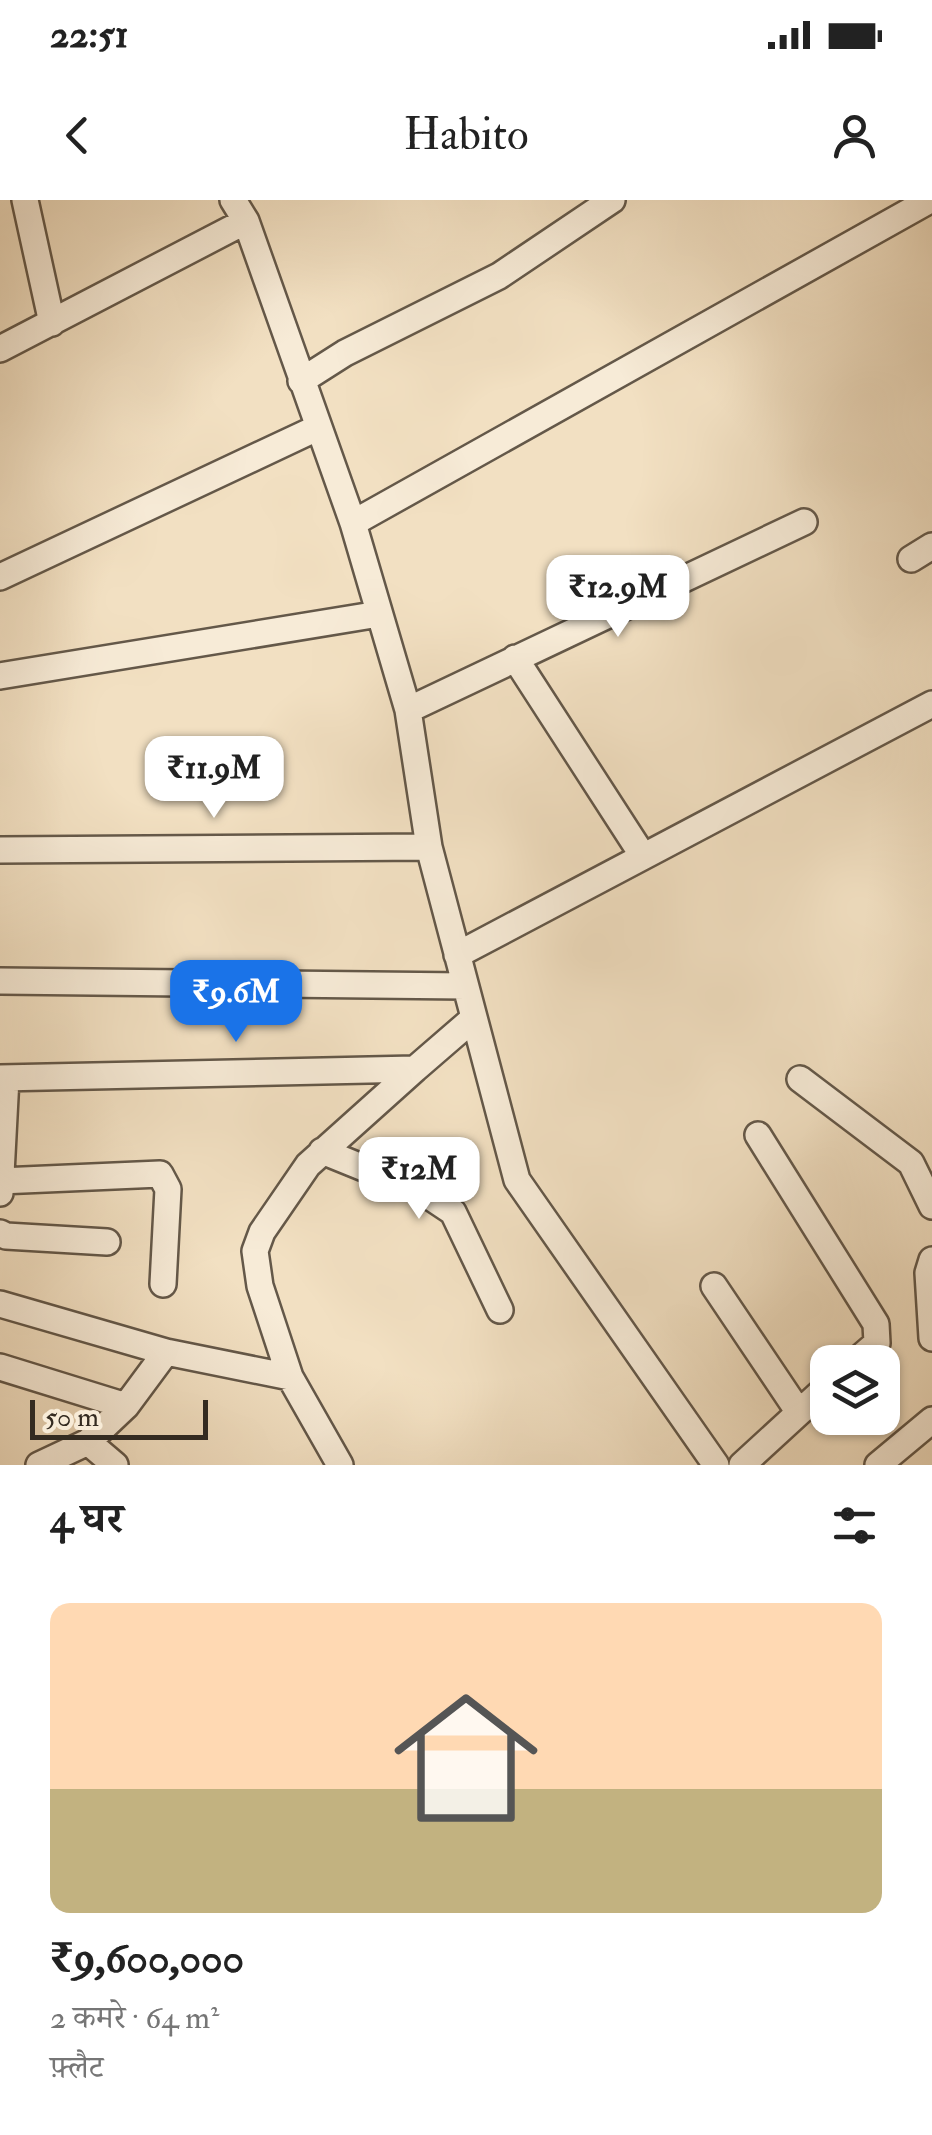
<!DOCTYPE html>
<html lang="hi">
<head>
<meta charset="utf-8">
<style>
  :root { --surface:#fff; --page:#f6f6f6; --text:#222; --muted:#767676; --accent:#1a73e8 }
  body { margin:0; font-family:"IM FELL Double Pica","Noto Serif Devanagari",serif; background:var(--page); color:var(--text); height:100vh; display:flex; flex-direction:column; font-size:38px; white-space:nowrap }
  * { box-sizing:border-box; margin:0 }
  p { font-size:32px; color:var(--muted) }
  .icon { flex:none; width:55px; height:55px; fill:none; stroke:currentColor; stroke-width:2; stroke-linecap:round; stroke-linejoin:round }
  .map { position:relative; height:1265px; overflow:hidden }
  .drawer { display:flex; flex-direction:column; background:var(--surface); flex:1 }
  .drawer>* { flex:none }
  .controls { position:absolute; left:810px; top:1145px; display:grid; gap:20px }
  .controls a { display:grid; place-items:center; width:90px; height:90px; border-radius:20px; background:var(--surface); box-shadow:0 2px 8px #0004; font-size:50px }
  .scale { position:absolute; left:30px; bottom:25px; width:178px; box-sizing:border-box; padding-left:10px; border:5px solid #342b21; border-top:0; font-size:28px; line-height:35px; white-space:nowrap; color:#342b21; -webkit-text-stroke:8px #f7ebd7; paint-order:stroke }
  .price { position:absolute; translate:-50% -85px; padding:0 22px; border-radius:20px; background:#fff; color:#222; font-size:32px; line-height:65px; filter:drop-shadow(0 2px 5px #0008) }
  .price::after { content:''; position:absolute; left:50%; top:60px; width:30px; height:22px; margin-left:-15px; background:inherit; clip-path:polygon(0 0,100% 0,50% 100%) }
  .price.selected { background:var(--accent); color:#fff }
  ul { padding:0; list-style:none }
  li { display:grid; align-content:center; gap:20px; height:530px; padding:0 50px }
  li span { display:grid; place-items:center; height:310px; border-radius:20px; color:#555 }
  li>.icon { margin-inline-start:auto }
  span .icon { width:180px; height:180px; fill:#fffc; stroke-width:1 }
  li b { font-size:42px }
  h2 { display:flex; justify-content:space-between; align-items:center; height:120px; padding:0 50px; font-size:42px }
  .status { display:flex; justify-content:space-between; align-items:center; height:70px; padding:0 50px; background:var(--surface); direction:ltr }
  .status svg { height:28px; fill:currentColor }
  header { display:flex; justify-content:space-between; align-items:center; height:130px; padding:0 50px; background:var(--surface); font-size:45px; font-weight:600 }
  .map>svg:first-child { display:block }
</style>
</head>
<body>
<div class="status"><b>22:51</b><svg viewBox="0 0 49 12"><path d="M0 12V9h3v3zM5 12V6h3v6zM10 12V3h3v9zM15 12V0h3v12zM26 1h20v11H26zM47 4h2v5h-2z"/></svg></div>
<header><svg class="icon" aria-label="back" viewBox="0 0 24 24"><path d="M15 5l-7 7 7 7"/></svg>Habito<svg class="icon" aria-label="person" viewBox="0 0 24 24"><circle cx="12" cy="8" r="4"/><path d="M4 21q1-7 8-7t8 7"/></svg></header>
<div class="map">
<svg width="932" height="1265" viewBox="0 0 932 1265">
  <rect width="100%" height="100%" fill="#f2e0c2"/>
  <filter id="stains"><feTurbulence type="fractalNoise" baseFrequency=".002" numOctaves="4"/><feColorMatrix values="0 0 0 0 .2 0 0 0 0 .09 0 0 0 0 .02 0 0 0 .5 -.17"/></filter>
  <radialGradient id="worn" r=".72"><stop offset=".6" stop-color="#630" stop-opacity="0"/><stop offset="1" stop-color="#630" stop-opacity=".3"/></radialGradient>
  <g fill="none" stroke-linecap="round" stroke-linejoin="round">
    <defs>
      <path id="minor" d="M 25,0 L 52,123
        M 233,0 L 246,21 L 353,323 L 408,510 L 429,647 L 517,980 L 716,1265
        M 0,149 L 246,21
        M 301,181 L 345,153 L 499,76 L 612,0
        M 353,323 L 930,0
        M 911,359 L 932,346
        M 0,377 L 317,228
        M 515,458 L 643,656
        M 0,476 L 379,414
        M 408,510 L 804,322
        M 0,650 L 429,647
        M 457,755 L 932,504
        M 0,781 L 465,786
        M 0,878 L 415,869 L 474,818
        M 800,879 L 911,963 L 932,1006
        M 758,935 L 876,1124 L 877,1143 L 855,1162
        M 322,951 L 423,992 L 453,1012 L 500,1110
        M 0,981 L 160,974 L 168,989 L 163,1084
        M 0,993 L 6,878
        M 0,1033 L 6,1036 L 107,1042
        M 932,1060 L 928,1073 L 932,1138
        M 714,1086 L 798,1211
        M 0,1104 L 166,1152 L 290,1177
        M 0,1167 L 126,1206
        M 88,1242 L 115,1265
        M 39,1265 L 88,1242 L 126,1206 L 166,1152
        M 340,1265 L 290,1177 L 260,1086 L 255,1051 L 262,1032 L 308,965 L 415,869
        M 742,1265 L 828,1186
        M 878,1265 L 932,1220"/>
    </defs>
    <!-- minor casing -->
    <use href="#minor" stroke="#645849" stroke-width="30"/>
    <!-- minor -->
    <use href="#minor" stroke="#f7ebd7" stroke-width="25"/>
  </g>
  <rect width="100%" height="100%" filter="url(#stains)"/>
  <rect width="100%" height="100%" fill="url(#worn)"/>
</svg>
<div class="controls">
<a><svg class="icon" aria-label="layers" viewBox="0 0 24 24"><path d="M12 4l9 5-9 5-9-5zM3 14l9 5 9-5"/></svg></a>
</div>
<div class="scale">50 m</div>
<b class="price" style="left:618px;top:440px">₹12.9M</b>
<b class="price" style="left:214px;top:621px">₹11.9M</b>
<b class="price selected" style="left:236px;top:845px">₹9.6M</b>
<b class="price" style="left:419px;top:1022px">₹12M</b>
</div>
<section class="drawer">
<h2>4 घर<svg class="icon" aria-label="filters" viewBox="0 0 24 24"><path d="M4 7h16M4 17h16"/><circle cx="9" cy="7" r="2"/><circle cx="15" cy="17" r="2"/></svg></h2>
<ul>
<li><span style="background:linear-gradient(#ffd9b3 60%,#c2b280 0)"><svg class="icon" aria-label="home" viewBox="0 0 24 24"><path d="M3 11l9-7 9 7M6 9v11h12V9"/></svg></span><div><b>₹9,600,000</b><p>2 कमरे · 64 m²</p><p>फ़्लैट</p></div></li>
</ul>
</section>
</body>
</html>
